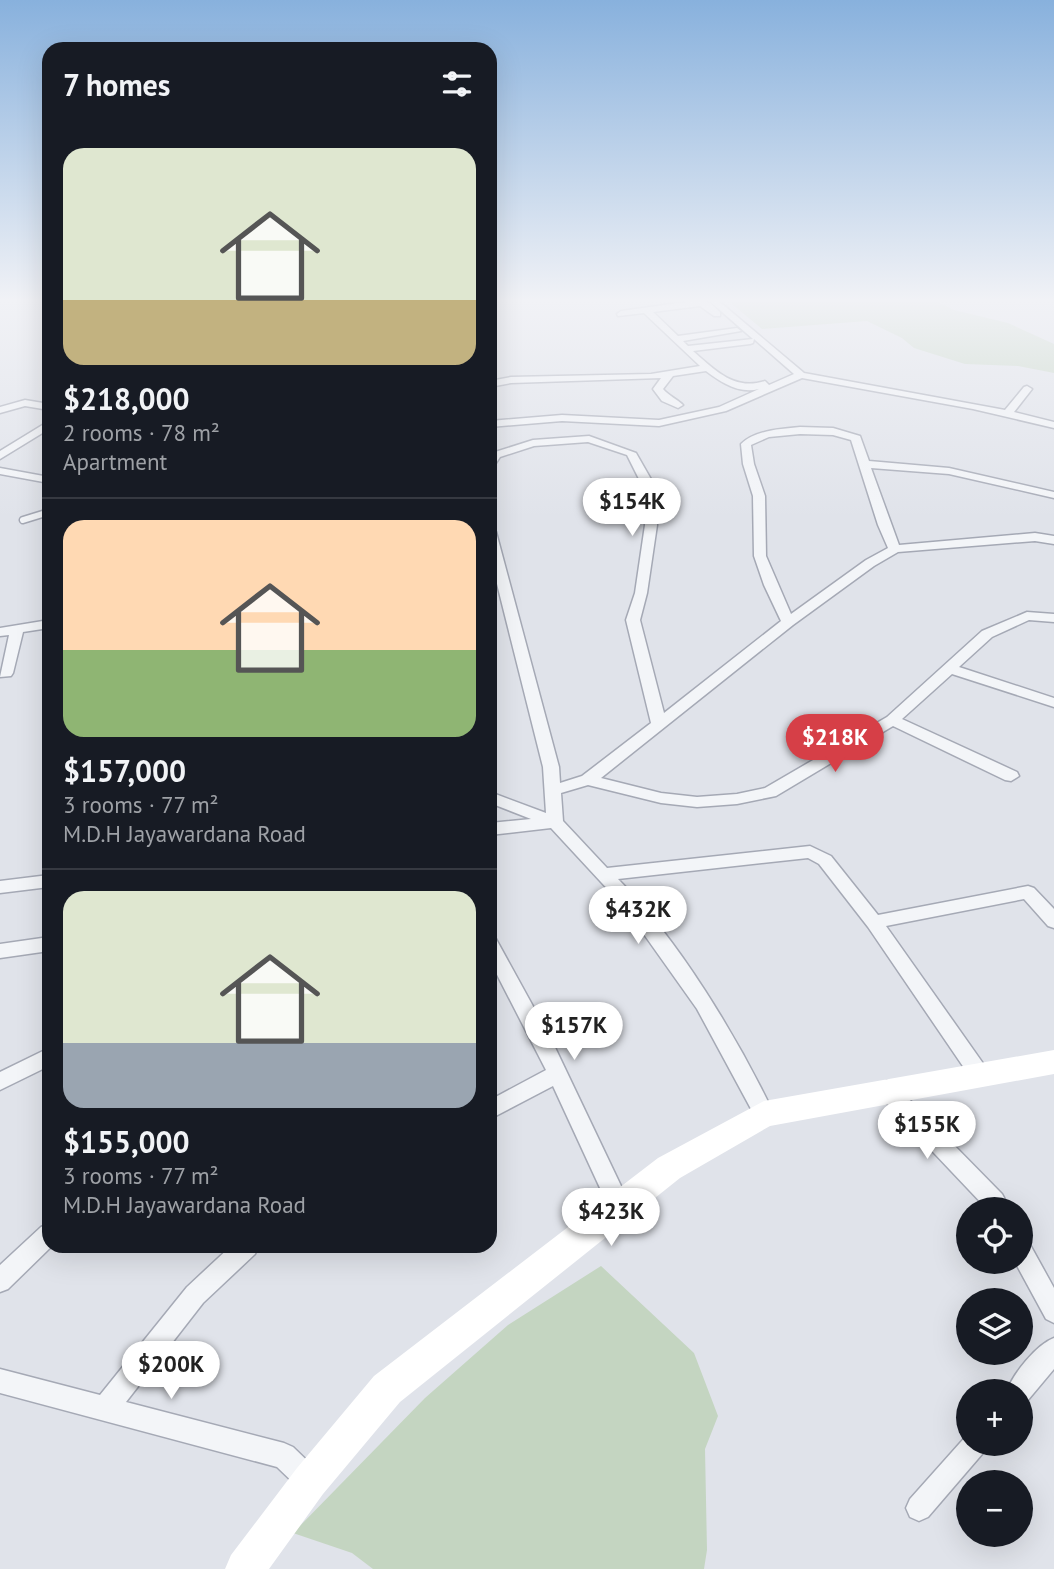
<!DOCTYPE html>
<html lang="en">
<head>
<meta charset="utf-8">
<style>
  :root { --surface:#171b24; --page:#20242c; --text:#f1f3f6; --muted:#9ea1a6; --line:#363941; --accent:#d63f47 }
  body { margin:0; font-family:"PT Sans",sans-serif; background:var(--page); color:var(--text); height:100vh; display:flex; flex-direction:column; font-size:26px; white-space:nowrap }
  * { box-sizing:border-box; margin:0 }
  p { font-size:23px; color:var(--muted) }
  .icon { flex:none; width:38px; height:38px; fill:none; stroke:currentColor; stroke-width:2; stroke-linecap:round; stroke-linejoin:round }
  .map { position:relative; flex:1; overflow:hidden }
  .panel { position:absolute; left:42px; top:42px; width:455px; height:1211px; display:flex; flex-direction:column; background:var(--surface); border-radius:21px; box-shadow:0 7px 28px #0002 }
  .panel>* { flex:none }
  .fabs { position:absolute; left:956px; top:1197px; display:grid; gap:14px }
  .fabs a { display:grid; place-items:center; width:77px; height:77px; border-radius:50%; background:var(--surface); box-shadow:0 7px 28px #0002; font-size:35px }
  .price { position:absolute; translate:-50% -60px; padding:0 16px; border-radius:24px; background:#fff; color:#222; font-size:23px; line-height:46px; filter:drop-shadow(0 2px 4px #0008) }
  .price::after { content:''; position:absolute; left:50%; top:42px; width:21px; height:16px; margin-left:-10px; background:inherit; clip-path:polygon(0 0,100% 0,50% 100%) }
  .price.active { background:var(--accent); color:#fff }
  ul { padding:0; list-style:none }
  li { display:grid; align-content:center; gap:14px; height:371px; padding:0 21px }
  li+li { border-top:2px solid var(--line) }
  li span { display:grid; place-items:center; height:217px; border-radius:21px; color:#555 }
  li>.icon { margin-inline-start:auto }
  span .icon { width:126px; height:126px; fill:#fffc; stroke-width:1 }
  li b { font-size:30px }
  h2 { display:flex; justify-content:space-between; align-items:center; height:84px; padding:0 21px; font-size:30px }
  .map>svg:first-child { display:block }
</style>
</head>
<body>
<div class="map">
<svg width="1054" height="1569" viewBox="0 0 1054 1569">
  <rect width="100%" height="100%" fill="#e0e3ea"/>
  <!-- green -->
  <path fill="#c4d5c1" d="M 725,298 L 930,298 L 954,310 L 1008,323 L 1054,344 L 1054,373 L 1018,366 L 965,364 L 914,348 L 902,338 L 867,321 L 762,329 Z
    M 601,1266 L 694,1353 L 718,1416 L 705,1449 L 707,1550 L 704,1569 L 373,1569 L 352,1553 L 293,1533 L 425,1398 L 508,1325 Z"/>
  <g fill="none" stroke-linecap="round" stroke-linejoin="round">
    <defs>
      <path id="lane" d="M 23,520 L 49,512"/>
      <path id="street" d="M 706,298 L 715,298 L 804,373 L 1005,410 L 1024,387 L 1027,386 L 1032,389 L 1014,412 L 1054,422 L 1054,428 L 973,409 L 802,378 L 726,411 L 659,426 L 562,421 L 490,427 L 490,421 L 562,415 L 659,420 L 719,407 L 759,389 C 739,394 722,383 706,371 L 673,376 L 663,389 C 669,396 677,399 683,405 L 678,408 L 662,401 L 653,389 L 661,378 L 511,383 L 490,387 L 490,381 L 511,377 L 651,374 L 700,366 L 644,313 L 618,316 L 617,314 L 621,311 L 700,300 L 710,303 L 720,312 L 720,316 L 714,316 L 700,306 L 653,312 L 678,336 L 737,328 L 741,331 L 683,341 L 688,346 L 753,339 ZM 754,339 L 794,374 L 769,385 L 765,381 C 734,391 715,370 693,351 L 750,344 L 753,343 Z
        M 25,400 L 49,404 L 49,410 L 25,406 L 0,413 L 0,407 Z
        M 49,421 L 49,429 L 0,459 L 0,451 Z
        M 800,427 L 833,428 L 860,436 L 869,461 L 949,468 L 1054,492 L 1054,498 L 949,474 L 871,468 L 899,545 L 1035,533 L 1054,536 L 1054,544 L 1035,541 L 898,552 L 874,566 L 793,625 L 601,778 L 661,793 L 697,797 L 737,794 L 765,788 L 887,717 L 982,631 L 1027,612 L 1054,614 L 1054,622 L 1029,620 L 992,637 L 959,667 L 1054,698 L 1054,707 L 952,674 L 902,719 L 1017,772 L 1019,776 L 1011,781 L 1005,780 L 893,726 L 776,796 L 737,804 L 697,807 L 661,803 L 588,785 L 561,793 L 563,821 L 607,868 L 810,846 L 831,856 L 878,915 L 1028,886 L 1034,888 L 1054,909 L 1054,928 L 1048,926 L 1024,899 L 886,926 L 987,1069 L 990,1075 L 987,1081 L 980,1083 L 973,1081 L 868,927 L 819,864 L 808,858 L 618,879 C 679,940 737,1037 774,1114 L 771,1120 L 764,1123 L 757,1120 L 697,1009 L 626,909 L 551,828 L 490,835 L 490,823 L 531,819 L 490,803 L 490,792 L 546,813 L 543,767 L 490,556 L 490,528 L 496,532 L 559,767 L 560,783 L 582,776 L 651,723 L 626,620 L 635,593 L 645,525 L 640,481 L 627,455 L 588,442 L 534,446 L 500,457 L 494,466 L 490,467 L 492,453 L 533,440 L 589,436 L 636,453 L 652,481 L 657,525 L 647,593 L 640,620 L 664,713 L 781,621 L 764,585 L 754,556 L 753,496 L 743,464 L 741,444 C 756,430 780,429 800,427 ZM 800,434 L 833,435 L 851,440 L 878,525 L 888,548 L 866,560 L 791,614 L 766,556 L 765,496 L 754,464 L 751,445 L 769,437 Z
        M 0,468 L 49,477 L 49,483 L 0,474 Z
        M 49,620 L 49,628 L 23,632 L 13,673 L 11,676 L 0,677 L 9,635 L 0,636 L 0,628 Z
        M 49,875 L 49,887 L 0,893 L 0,881 Z
        M 49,937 L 49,951 L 0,958 L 0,944 Z
        M 490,937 L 496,939 L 551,1039 L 631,1207 L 628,1214 L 620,1217 L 612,1214 L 553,1086 L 490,1119 L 490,1100 L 546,1070 L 490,961 Z
        M 49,1048 L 49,1066 L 0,1090 L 0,1072 Z
        M 887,1081 L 894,1084 L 1002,1194 L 1010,1209 L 987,1209 L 880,1096 L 877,1090 L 880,1084 Z
        M 49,1224 L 49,1246 L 52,1246 L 8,1289 L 0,1292 L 0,1265 L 41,1227 Z
        M 1020,1238 L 1028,1241 L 1054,1288 L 1054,1323 L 1046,1319 L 1015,1262 L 1020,1262 Z
        M 231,1246 L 258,1246 L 255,1254 L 203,1303 L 126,1402 L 284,1443 L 293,1447 L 319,1472 L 323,1481 L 319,1490 L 310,1494 L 301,1490 L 277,1467 L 0,1393 L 0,1369 L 100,1395 L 187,1287 Z
        M 1054,1338 L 1054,1369 L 1028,1400 L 1020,1403 L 1020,1391 L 1007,1391 C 1013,1374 1036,1345 1054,1338 Z
        M 968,1434 L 968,1444 L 987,1444 L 983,1453 L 928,1517 L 919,1521 L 910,1517 L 906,1508 L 910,1499 Z"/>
    </defs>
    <!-- lane casing -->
    <use href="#lane" stroke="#a5a9b5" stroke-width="9"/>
    <!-- street casing -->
    <use href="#street" stroke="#a5a9b5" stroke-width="3"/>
    <!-- lane -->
    <use href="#lane" stroke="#f3f5f8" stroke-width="6"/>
    <!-- street -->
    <use href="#street" fill="#f3f5f8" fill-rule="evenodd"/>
    <!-- secondary -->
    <path fill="#fff" fill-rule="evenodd" d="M 1054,1050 L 1054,1074 L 770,1126 L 680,1178 L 400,1402 L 323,1494 L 269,1569 L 225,1569 L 231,1555 L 297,1468 L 374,1376 L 658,1158 L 764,1101 Z"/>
  </g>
  <!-- sky -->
  <linearGradient id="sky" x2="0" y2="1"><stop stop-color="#88b1dd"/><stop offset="0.58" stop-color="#f1f2f6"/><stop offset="1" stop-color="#f1f2f6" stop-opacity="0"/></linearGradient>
  <rect width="1054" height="518" fill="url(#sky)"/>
</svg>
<div class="fabs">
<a><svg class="icon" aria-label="locate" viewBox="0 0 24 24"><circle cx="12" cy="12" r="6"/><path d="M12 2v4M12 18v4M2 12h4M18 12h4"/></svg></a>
<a><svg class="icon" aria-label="layers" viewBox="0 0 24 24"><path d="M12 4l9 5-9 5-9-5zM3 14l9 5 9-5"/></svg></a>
<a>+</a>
<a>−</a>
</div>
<b class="price" style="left:632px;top:538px">$154K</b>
<b class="price active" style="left:835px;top:774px">$218K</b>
<b class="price" style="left:638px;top:946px">$432K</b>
<b class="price" style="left:574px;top:1062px">$157K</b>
<b class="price" style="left:927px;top:1161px">$155K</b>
<b class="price" style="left:611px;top:1248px">$423K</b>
<b class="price" style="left:171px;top:1401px">$200K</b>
<section class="panel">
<h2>7 homes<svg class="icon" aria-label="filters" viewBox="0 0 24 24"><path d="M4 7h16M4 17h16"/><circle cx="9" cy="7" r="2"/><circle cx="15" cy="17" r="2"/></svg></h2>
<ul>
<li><span style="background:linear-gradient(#dfe7d0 70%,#c2b280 0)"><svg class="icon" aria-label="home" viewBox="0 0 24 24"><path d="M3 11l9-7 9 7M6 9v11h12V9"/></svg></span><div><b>$218,000</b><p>2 rooms · 78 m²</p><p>Apartment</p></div></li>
<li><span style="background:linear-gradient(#ffd9b3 60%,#8fb573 0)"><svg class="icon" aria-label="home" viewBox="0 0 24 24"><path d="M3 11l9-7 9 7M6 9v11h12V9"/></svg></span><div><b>$157,000</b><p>3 rooms · 77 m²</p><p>M.D.H Jayawardana Road</p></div></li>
<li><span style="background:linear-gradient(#dfe7d0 70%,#9aa5b1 0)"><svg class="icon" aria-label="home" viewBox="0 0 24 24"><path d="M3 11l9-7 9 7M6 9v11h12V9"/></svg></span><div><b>$155,000</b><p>3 rooms · 77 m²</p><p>M.D.H Jayawardana Road</p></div></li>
</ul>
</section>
</div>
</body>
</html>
